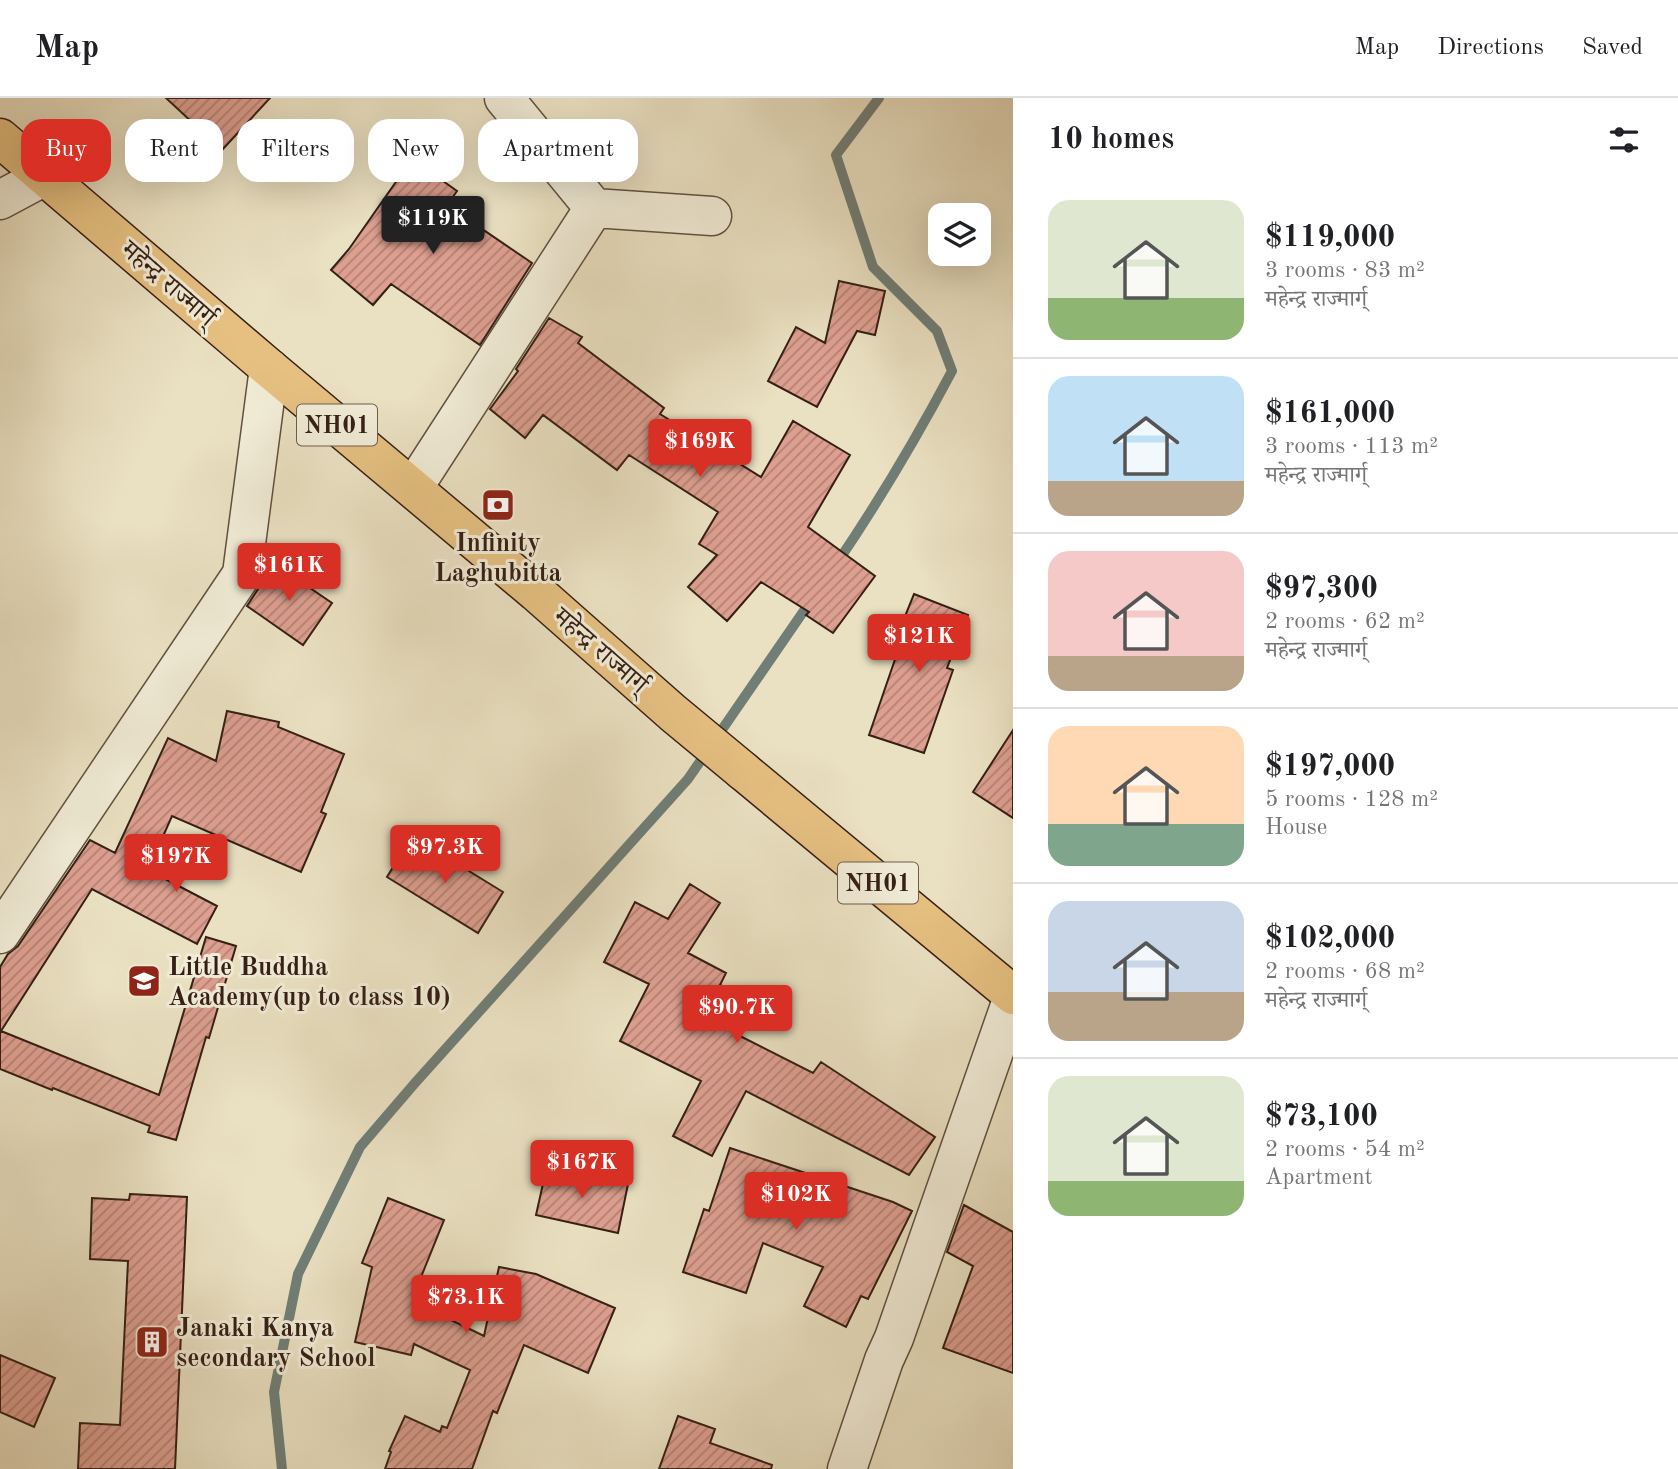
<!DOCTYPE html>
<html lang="en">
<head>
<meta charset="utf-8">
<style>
  :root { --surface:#fff; --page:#f6f6f6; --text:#202124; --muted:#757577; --line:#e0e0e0; --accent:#d93025 }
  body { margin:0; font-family:"Old Standard TT","Noto Serif Devanagari",serif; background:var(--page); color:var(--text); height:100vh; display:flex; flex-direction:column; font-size:26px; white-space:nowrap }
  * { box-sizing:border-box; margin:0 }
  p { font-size:23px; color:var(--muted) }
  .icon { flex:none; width:38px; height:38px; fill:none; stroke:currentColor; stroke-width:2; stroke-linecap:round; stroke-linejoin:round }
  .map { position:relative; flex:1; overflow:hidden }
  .side { display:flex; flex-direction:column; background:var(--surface); width:665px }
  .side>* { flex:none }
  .banner { position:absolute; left:21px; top:21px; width:665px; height:63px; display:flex; gap:14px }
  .fabs { position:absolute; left:928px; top:105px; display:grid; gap:14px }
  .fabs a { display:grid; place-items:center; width:63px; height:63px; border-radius:14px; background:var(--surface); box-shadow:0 7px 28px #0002; font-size:35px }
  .price { position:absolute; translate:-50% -60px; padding:0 16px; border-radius:7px; background:var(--accent); color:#fff; font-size:23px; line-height:46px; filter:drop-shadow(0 2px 4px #0008) }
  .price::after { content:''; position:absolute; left:50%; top:42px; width:21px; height:16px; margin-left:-10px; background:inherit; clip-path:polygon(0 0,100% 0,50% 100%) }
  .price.active { background:#222; color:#fff }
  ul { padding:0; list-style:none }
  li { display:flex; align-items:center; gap:21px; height:175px; padding:0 35px }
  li+li { border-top:2px solid var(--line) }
  li span { display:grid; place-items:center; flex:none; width:196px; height:140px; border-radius:21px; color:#555 }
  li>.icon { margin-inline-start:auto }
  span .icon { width:84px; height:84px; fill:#fffc; stroke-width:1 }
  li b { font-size:30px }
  h2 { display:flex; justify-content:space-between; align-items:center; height:84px; padding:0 35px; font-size:30px }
  .chip { padding:0 24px; border-radius:21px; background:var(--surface); box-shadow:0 7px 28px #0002; font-size:24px; line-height:63px }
  .chip.active { background:var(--accent); color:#fff }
  header { display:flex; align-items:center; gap:42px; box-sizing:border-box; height:98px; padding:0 35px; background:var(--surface); border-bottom:2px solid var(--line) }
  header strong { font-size:33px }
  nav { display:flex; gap:38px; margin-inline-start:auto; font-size:24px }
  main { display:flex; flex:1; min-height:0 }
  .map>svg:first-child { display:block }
</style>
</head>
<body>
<header>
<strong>Map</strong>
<nav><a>Map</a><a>Directions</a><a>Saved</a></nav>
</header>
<main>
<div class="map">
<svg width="1013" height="1371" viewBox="0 0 1013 1371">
  <defs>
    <pattern id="building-hatch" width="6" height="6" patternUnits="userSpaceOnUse" patternTransform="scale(1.75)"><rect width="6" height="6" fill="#dd9f90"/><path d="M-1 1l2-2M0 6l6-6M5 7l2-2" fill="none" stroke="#b48174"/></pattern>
  </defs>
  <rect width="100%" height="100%" fill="#eae1c2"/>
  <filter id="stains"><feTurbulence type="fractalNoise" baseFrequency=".00286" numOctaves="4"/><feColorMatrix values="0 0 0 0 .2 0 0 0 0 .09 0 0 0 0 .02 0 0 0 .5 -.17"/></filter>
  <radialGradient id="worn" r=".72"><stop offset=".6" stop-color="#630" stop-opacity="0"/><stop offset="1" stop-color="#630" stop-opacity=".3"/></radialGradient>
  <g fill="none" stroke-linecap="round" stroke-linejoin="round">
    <!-- stream -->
    <path stroke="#707e76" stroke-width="10" d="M 837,465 C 879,403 917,339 952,273 L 937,233 L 873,169 L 836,57 L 879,0
      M 282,1371 L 274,1294 L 298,1176 L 360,1049 L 415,985 L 688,681 L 812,501"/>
  </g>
  <!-- building -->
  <path fill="url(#building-hatch)" stroke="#351f15" stroke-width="2" d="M 166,0 L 270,0 L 222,52 Z
    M 412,61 L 457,93 L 447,107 L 532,165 L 480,247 L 391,186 L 373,207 L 331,172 L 349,151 Z
    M 839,183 L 885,193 L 875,237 L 857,233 L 817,309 L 768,283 L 796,229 L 825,245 Z
    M 549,220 L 582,239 L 578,245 L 664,310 L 660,316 L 761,379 L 793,323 L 850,357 L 808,429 L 875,478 L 833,535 L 806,517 L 809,514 L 761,484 L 727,523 L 688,489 L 717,457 L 699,446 L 718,414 L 629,357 L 617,372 L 543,317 L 525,340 L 490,311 L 518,273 L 516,271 Z
    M 269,462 L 332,505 L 303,547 L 247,508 L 260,488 L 265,467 Z
    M 914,496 L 968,517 L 947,570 L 953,572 L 924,655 L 869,637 L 902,541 L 897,538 Z
    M 227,613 L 279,624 L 278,629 L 344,656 L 321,714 L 326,716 L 301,774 L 172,718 L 148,772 L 217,808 L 197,846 L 92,791 L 1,933 L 159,997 L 206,839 L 236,848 L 209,940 L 206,939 L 176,1042 L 148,1034 L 150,1028 L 53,990 L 52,992 L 0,971 L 0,869 L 8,856 L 18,848 L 90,742 L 115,755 L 168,640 L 216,663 Z
    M 1013,632 L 1013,720 L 973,694 Z
    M 412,738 L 503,794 L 478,835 L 387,779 Z
    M 690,786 L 720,805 L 688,855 L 726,875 L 720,887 L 755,905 L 738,937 L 813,975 L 821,964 L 935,1039 L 909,1077 L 746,993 L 712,1058 L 673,1038 L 701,983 L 620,943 L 649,886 L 604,864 L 635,804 L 668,821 Z
    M 730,1050 L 893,1104 L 912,1113 L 868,1201 L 861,1198 L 846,1229 L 804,1208 L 823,1169 L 763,1145 L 746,1195 L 683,1174 L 704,1111 L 709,1113 Z
    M 547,1068 L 628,1086 L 618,1135 L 536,1117 Z
    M 130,1096 L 187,1099 L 175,1371 L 78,1371 L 80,1325 L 120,1327 L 128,1163 L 90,1161 L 92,1100 L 129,1102 Z
    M 388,1100 L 444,1122 L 415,1194 L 425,1196 L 422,1208 L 484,1238 L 499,1169 L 536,1176 L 615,1210 L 588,1275 L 524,1247 L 497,1315 L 493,1313 L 472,1371 L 385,1371 L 391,1354 L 389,1353 L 405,1318 L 440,1334 L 442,1328 L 447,1330 L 470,1272 L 414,1246 L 411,1257 L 355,1244 L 372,1169 L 362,1165 Z
    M 964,1107 L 1013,1134 L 1013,1275 L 943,1250 L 973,1168 L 947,1154 Z
    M 0,1257 L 55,1280 L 34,1329 L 0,1314 Z
    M 678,1318 L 715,1331 L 710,1345 L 772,1367 L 771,1371 L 659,1371 Z"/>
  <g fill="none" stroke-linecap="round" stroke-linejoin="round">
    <defs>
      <path id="minor" d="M 0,102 L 45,78
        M 594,110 L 712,118
        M 413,390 L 594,110 L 504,0
        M 0,836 L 242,476 L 269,270
        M 847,1371 L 884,1262 L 894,1240 L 1013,899"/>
      <path id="major" d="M 743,673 L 1013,897"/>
      <path id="highway" d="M 0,40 L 269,270 L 536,494 L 673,615 L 743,673"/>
    </defs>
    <!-- minor casing -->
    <use href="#minor" stroke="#625040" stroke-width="41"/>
    <!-- major casing -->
    <use href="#major" stroke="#351f15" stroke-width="41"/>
    <!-- highway casing -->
    <use href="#highway" stroke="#351f15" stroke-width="41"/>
    <!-- minor -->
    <use href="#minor" stroke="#f1ecd7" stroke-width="38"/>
    <!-- major -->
    <use href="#major" stroke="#e5c081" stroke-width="38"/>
    <!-- highway -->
    <use href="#highway" stroke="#e5c081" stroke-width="38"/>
  </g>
  <!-- icons -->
  <defs>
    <symbol id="bank-square" viewBox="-11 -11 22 22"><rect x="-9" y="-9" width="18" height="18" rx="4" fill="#8f2418" stroke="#f1ecd7"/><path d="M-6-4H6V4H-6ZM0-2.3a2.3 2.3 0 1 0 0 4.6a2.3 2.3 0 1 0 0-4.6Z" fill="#fff"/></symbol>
    <symbol id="school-square" viewBox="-11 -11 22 22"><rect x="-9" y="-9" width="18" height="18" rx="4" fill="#8f2418" stroke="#f1ecd7"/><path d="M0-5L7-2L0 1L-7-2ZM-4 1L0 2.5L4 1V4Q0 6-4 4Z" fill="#fff"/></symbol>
    <symbol id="building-square" viewBox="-11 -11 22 22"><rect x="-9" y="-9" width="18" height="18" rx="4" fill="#8f2418" stroke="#f1ecd7"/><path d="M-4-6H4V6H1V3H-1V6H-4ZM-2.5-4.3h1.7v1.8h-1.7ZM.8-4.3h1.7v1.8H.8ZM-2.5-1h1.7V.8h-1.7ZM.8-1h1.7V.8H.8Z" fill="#fff"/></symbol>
  </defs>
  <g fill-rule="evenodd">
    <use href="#bank-square" x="479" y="388" width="38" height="38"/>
    <use href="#school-square" x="125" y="864" width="38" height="38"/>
    <use href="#building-square" x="133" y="1225" width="38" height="38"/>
  </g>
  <g text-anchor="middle" stroke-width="6" stroke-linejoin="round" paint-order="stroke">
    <!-- shield labels -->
    <g fill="#f1ecd7" stroke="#6d5c4f" stroke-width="2">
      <rect x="297" y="306.5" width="80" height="41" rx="5"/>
      <rect x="838" y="764.5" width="80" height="41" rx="5"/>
    </g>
    <g font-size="24" font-weight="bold" fill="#351f15">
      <text x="337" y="335">NH01</text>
      <text x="878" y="793">NH01</text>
    </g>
    <!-- street labels -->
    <g font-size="26" fill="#351f15" stroke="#f1ecd7">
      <text transform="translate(169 185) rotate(41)" y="9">महेन्द्र राज्मार्ग्</text>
      <text transform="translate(601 552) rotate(41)" y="9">महेन्द्र राज्मार्ग्</text>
    </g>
    <!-- poi labels -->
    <g font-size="26" font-weight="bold" fill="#351f15" stroke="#f1ecd7" text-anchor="start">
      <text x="498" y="453" text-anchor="middle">Infinity<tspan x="498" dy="30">Laghubitta</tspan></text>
      <text x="168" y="877">Little Buddha<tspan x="168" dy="30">Academy(up to class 10)</tspan></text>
      <text x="176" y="1238">Janaki Kanya<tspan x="176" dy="30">secondary School</tspan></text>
    </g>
  </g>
  <rect width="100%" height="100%" filter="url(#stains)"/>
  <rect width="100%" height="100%" fill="url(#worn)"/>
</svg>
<div class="fabs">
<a><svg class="icon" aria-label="layers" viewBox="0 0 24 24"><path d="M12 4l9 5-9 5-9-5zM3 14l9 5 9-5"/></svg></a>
</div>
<b class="price active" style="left:433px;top:158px">$119K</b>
<b class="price" style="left:700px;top:381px">$169K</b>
<b class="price" style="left:289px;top:505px">$161K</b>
<b class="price" style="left:919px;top:576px">$121K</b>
<b class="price" style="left:445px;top:787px">$97.3K</b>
<b class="price" style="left:176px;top:796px">$197K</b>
<b class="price" style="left:737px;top:947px">$90.7K</b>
<b class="price" style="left:582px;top:1102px">$167K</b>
<b class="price" style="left:796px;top:1134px">$102K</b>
<b class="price" style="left:466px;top:1237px">$73.1K</b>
<div class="banner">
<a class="chip active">Buy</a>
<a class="chip">Rent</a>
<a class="chip">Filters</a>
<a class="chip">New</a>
<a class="chip">Apartment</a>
</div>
</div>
<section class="side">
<h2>10 homes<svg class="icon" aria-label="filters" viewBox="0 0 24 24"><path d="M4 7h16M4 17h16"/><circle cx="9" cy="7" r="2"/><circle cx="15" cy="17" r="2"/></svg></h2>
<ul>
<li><span style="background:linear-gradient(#dfe7d0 70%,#8fb573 0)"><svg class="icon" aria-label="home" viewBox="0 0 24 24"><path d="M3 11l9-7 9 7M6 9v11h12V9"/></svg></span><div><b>$119,000</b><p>3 rooms · 83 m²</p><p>महेन्द्र राज्मार्ग्</p></div></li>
<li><span style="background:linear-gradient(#bfe0f5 75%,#b9a48a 0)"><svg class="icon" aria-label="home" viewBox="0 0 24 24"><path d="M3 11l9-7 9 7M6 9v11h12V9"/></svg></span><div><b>$161,000</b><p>3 rooms · 113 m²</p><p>महेन्द्र राज्मार्ग्</p></div></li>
<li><span style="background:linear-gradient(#f6c9c9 75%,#b9a48a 0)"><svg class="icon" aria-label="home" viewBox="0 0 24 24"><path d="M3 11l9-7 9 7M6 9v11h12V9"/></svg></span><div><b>$97,300</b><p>2 rooms · 62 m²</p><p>महेन्द्र राज्मार्ग्</p></div></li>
<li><span style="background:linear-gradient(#ffd9b3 70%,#7fa58c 0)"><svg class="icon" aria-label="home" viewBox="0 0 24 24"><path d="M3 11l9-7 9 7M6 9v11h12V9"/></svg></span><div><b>$197,000</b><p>5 rooms · 128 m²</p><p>House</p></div></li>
<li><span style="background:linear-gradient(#c9d6e8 65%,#b9a48a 0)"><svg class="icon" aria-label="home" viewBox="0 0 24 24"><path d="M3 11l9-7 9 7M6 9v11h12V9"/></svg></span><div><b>$102,000</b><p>2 rooms · 68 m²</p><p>महेन्द्र राज्मार्ग्</p></div></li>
<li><span style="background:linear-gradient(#dfe7d0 75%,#8fb573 0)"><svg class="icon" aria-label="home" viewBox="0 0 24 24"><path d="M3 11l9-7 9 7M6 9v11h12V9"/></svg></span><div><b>$73,100</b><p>2 rooms · 54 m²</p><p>Apartment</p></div></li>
</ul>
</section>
</main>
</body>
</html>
